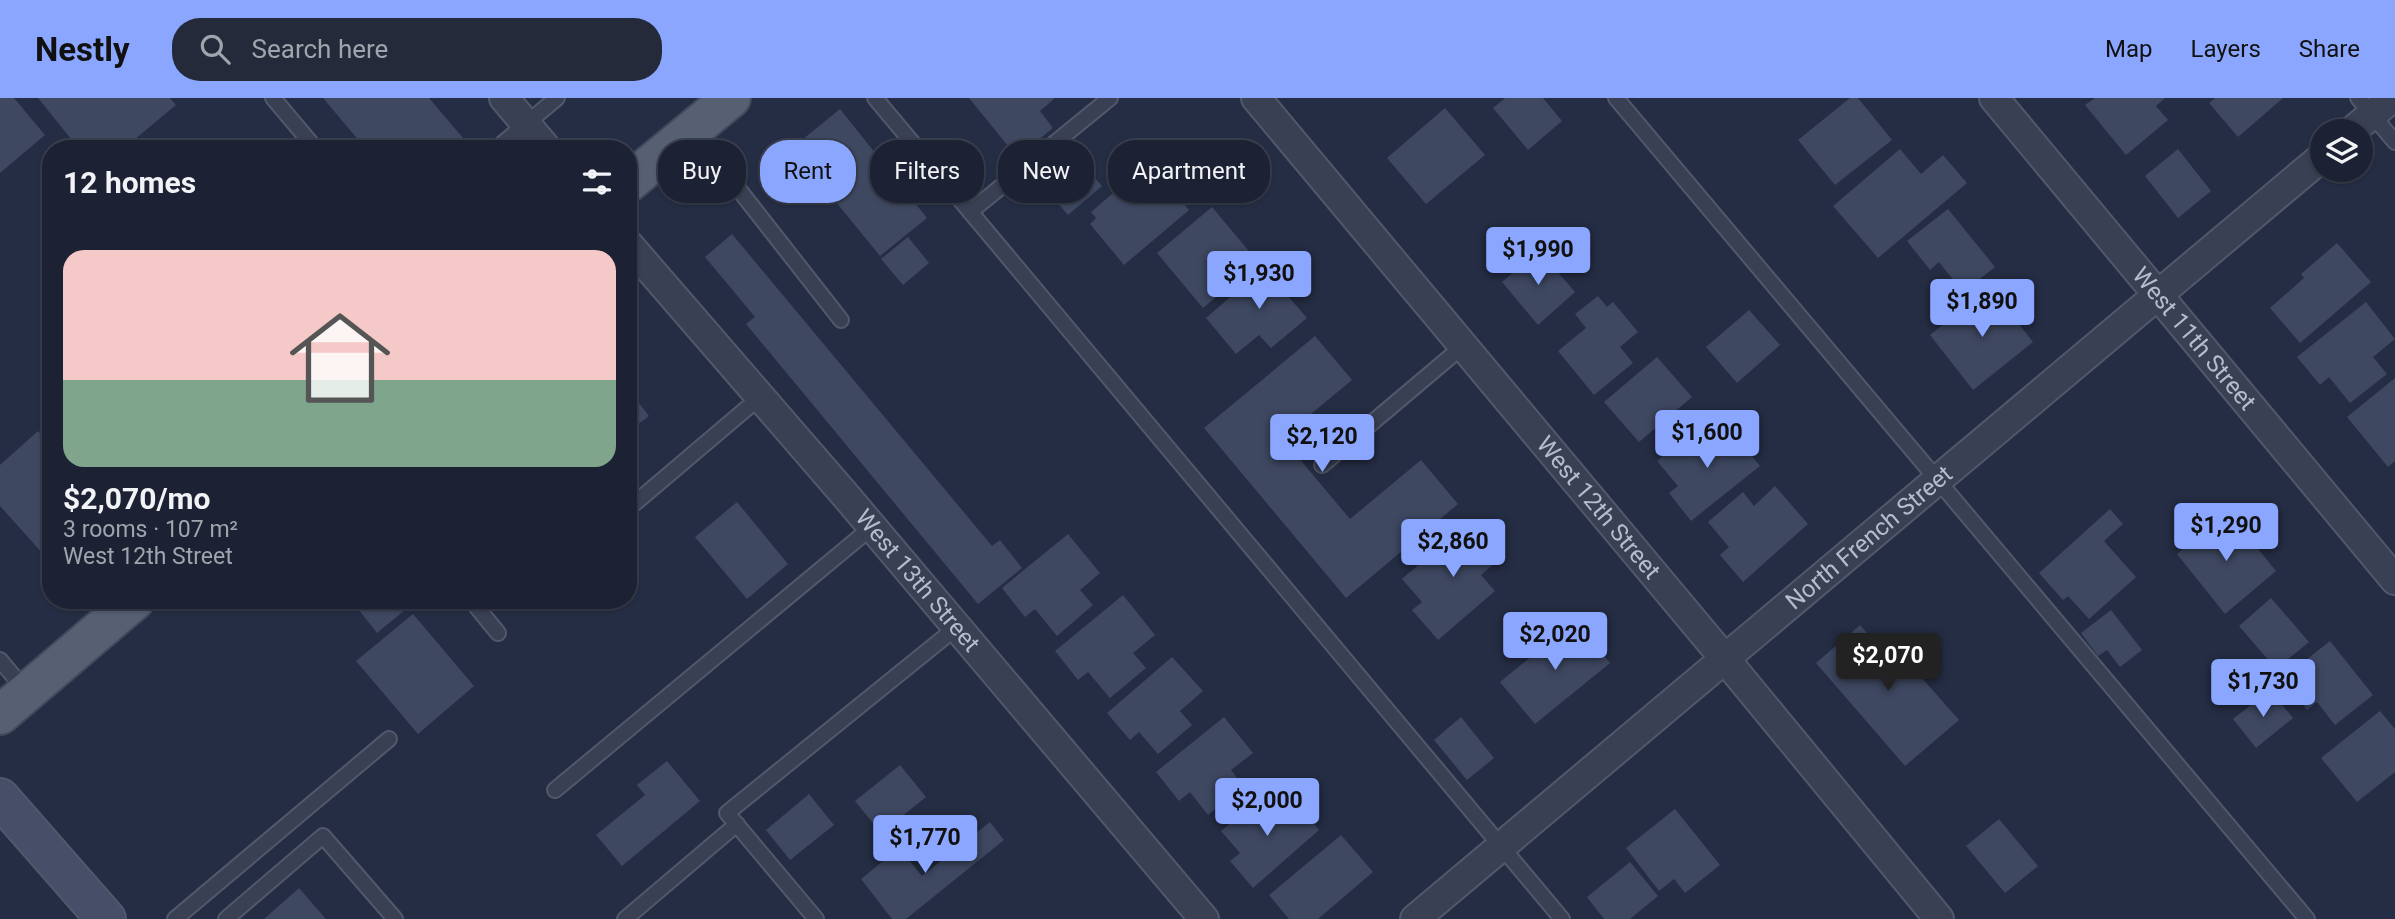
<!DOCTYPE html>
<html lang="en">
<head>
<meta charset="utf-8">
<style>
  :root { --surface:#1c2233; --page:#252a3b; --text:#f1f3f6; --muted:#a0a4ac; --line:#3a3f4e; --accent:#8aa6ff }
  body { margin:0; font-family:Roboto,sans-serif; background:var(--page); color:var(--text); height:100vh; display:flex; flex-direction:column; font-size:26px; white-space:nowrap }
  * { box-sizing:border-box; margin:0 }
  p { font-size:23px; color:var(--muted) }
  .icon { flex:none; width:38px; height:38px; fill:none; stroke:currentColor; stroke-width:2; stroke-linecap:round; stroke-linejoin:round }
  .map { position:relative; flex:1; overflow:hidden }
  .drawer { position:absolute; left:42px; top:42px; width:595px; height:469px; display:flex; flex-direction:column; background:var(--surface); border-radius:28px; box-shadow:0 2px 5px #0004,0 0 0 2px var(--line) }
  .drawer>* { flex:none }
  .guide { position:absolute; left:658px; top:42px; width:665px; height:63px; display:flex; gap:14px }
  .buttons { position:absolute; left:2310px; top:21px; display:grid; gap:14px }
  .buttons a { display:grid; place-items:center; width:63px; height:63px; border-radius:50%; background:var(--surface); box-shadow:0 2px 5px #0004,0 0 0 2px var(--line); font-size:35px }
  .price { position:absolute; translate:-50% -60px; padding:0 16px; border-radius:7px; background:var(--accent); color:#111; font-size:23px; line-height:46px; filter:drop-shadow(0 2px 4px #0008) }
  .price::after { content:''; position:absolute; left:50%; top:42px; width:21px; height:16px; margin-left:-10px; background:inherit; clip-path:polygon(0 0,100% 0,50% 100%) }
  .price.on { background:#222; color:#fff }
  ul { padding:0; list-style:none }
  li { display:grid; align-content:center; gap:14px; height:371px; padding:0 21px }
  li+li { border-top:2px solid var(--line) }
  li span { display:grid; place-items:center; height:217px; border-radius:21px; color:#555 }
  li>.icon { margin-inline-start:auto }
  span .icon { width:126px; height:126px; fill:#fffc; stroke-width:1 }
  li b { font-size:30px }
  h2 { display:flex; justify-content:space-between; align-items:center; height:84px; padding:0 21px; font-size:30px }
  .chip { padding:0 24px; border-radius:28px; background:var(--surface); box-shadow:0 2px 5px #0004,0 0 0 2px var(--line); font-size:24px; line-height:63px }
  .chip.on { background:var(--accent); color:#111 }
  header { display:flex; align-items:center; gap:42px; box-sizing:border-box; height:98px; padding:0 35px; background:var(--accent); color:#111 }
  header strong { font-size:33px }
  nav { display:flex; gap:38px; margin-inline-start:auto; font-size:24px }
  .search { width:490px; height:63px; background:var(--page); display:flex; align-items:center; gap:18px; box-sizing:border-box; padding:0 24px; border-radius:28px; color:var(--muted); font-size:26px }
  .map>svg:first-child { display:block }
</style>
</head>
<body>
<header>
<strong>Nestly</strong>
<div class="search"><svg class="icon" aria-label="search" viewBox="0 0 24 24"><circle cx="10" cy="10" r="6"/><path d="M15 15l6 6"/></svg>Search here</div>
<nav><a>Map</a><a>Layers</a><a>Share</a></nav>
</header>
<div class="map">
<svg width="2395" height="821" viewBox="0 0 2395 821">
  <rect width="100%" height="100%" fill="#252d44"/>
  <!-- building -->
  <path fill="#3e4861" d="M 0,0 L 14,0 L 45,37 L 0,75 Z
    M 38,0 L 170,0 L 176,7 L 123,51 L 79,51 Z
    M 323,0 L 429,0 L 469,47 L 465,51 L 366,51 Z
    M 969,0 L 1055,0 L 1040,13 L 1053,30 L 1017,59 Z
    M 1505,0 L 1543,0 L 1562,23 L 1528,52 L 1493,10 Z
    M 1850,0 L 1858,0 L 1892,42 L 1835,87 L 1798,42 Z
    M 2095,0 L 2165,0 L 2156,8 L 2168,22 L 2126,57 L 2085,7 Z
    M 2215,0 L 2283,0 L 2238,39 L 2209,5 Z
    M 1445,10 L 1485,57 L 1426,106 L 1387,60 Z
    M 840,11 L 927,120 L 880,158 L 792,50 Z
    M 1065,46 L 1102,88 L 1068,117 L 1032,75 Z
    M 1900,51 L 1921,76 L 1943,57 L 1967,85 L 1878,160 L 1833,108 Z
    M 2178,51 L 2211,93 L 2178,120 L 2145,78 Z
    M 1164,82 L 1189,112 L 1124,167 L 1090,126 L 1096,120 L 1091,114 L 1125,85 L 1139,102 Z
    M 1212,109 L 1258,164 L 1203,210 L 1157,155 Z
    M 1948,111 L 1995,169 L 1963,194 L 1939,164 L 1930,172 L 1907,143 Z
    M 732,136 L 992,448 L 1000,442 L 1022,470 L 978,506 L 746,226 L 755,219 L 705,159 Z
    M 908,139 L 929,165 L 903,187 L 881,161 Z
    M 2337,145 L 2371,184 L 2300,245 L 2270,210 L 2304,180 L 2301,176 Z
    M 1539,152 L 1575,194 L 1538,227 L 1502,184 Z
    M 1273,162 L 1297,189 L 1287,197 L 1307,220 L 1271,250 L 1259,237 L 1236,256 L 1206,220 Z
    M 1990,189 L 2033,244 L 1973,292 L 1930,237 Z
    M 1598,198 L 1607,209 L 1613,204 L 1638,234 L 1620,249 L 1633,265 L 1594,297 L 1558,253 L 1586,230 L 1575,216 Z
    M 2366,204 L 2395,241 L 2373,259 L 2387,276 L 2350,305 L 2329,279 L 2320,287 L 2297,259 Z
    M 1749,212 L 1780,247 L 1737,285 L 1706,249 Z
    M 1315,238 L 1352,282 L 1282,340 L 1350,421 L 1421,362 L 1458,406 L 1346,500 L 1204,330 Z
    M 1657,259 L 1692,299 L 1639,344 L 1604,304 Z
    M 2395,280 L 2395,363 L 2388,369 L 2347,319 Z
    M 628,291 L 649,318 L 628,334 Z
    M 1727,327 L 1760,368 L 1691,423 L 1669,395 L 1678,388 L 1657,363 L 1694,333 L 1704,345 Z
    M 38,333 L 51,348 L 51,451 L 44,457 L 0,408 L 0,367 Z
    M 1775,388 L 1808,426 L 1743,484 L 1720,457 L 1729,449 L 1708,424 L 1743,394 L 1754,408 Z
    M 737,404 L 788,466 L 747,501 L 695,439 Z
    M 2110,411 L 2123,426 L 2104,443 L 2136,479 L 2089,521 L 2068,498 L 2063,502 L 2039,475 Z
    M 2228,414 L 2276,473 L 2225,516 L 2177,456 Z
    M 1471,421 L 1503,458 L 1481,477 L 1495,493 L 1438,542 L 1412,512 L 1422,504 L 1402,481 Z
    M 1068,436 L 1100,475 L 1080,492 L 1093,507 L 1057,538 L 1035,511 L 1025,519 L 1002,490 Z
    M 1123,497 L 1155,537 L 1133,555 L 1146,570 L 1110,600 L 1088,574 L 1078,582 L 1055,553 Z
    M 2271,500 L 2309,544 L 2276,571 L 2239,528 Z
    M 351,502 L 417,502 L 377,535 Z
    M 2111,512 L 2142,552 L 2120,569 L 2107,552 L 2098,558 L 2081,535 Z
    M 413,516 L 474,588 L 418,636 L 356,563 Z
    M 1576,522 L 1610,565 L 1535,626 L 1500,584 Z
    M 1860,527 L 1874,543 L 1883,536 L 1959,622 L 1905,668 L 1816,565 Z
    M 2330,543 L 2373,597 L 2335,627 L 2317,604 L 2307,612 L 2282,581 Z
    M 1172,559 L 1203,593 L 1180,613 L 1192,627 L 1158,656 L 1139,634 L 1130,642 L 1107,615 Z
    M 2270,592 L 2293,620 L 2256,650 L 2233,621 Z
    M 2380,613 L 2395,631 L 2395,674 L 2357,704 L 2321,660 Z
    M 1224,619 L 1253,655 L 1231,672 L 1243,688 L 1208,717 L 1190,694 L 1179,703 L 1156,674 Z
    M 1461,619 L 1494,660 L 1467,682 L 1434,642 Z
    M 667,663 L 700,703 L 622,768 L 596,737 L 645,697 L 637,687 Z
    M 900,667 L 926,699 L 881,735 L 855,703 Z
    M 809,696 L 834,727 L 790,762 L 766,732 Z
    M 1289,698 L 1319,732 L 1253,790 L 1230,763 L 1240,755 L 1221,733 L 1256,703 L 1268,716 Z
    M 1675,711 L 1720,767 L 1685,795 L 1674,781 L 1659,793 L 1626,750 Z
    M 1999,721 L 2038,768 L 2005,795 L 1966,748 Z
    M 990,724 L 1004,742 L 906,821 L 892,821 L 861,781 L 899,750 L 922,778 Z
    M 1341,737 L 1373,774 L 1318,821 L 1289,821 L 1269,797 Z
    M 1630,764 L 1658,798 L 1630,821 L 1604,821 L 1587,799 Z
    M 299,790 L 326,821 L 264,821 Z"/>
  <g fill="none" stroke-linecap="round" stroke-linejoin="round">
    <defs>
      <path id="lane" d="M 273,0 L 316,51
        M 875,0 L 1562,821
        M 1616,0 L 2307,821
        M 2358,0 L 2395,44
        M 693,33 L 841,222
        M 496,51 L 557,0
        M 970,114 L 1110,0
        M 1322,367 L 1463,248
        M 628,411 L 760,299
        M 471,502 L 498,535
        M 0,562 L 26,593
        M 555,692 L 872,429
        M 175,821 L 389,641
        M 226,821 L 323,738 L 395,821
        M 625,821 L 737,726
        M 816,821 L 727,715 L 957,529"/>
      <g id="street">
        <path d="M 504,0 L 547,51"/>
        <path id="s1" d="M 1256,0 L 1725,561 L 1939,821"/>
        <path id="s2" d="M 1994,0 L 2395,482"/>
        <path d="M 2352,33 L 2392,0"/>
        <path id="s3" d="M 628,146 L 846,398 L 1204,821"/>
        <path id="s4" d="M 1415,821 L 2322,59"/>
      </g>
      <path id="secondary" d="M 0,700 L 106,821"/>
      <path id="primary" d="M 628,85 L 731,0
        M 0,617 L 135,502"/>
    </defs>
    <!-- lane casing -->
    <use href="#lane" stroke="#52586b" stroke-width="18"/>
    <!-- street casing -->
    <use href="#street" stroke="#52586b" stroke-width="32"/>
    <!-- secondary casing -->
    <use href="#secondary" stroke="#52586b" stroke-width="42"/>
    <!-- primary casing -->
    <use href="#primary" stroke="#43495d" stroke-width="42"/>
    <!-- lane -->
    <use href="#lane" stroke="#394053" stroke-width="14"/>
    <!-- street -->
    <use href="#street" stroke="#394053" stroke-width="28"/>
    <!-- secondary -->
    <use href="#secondary" stroke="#474e67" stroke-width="38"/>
    <!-- primary -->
    <use href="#primary" stroke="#575f73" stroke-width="38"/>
  </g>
  <g text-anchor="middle" stroke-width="5" stroke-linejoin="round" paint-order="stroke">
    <!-- street labels -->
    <g font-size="24" fill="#b7bccd" stroke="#1e2539">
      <text dy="8" stroke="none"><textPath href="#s2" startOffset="313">West 11th Street</textPath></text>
      <text dy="8" stroke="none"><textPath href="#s1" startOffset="534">West 12th Street</textPath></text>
      <text dy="8" stroke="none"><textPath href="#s4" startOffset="593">North French Street</textPath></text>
      <text dy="8" stroke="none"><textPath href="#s3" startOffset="444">West 13th Street</textPath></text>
    </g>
  </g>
</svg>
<div class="buttons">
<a><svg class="icon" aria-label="layers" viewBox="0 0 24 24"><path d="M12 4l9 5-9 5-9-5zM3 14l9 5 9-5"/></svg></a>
</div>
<b class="price" style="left:1538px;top:189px">$1,990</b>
<b class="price" style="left:1259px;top:213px">$1,930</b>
<b class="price" style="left:1982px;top:241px">$1,890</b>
<b class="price" style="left:1707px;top:372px">$1,600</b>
<b class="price" style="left:1322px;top:376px">$2,120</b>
<b class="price" style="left:2226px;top:465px">$1,290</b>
<b class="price" style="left:1453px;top:481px">$2,860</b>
<b class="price" style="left:1555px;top:574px">$2,020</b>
<b class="price on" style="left:1888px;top:595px">$2,070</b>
<b class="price" style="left:2263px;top:621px">$1,730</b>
<b class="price" style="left:1267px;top:740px">$2,000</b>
<b class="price" style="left:925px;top:777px">$1,770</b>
<div class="guide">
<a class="chip">Buy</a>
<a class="chip on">Rent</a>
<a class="chip">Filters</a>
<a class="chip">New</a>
<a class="chip">Apartment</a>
</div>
<section class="drawer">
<h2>12 homes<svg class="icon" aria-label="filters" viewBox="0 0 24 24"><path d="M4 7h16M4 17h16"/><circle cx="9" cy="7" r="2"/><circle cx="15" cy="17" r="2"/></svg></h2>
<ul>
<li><span style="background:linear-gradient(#f6c9c9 60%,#7fa58c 0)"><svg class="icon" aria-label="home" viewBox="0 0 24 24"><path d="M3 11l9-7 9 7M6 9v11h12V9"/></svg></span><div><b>$2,070/mo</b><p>3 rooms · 107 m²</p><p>West 12th Street</p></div></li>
</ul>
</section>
</div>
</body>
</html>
